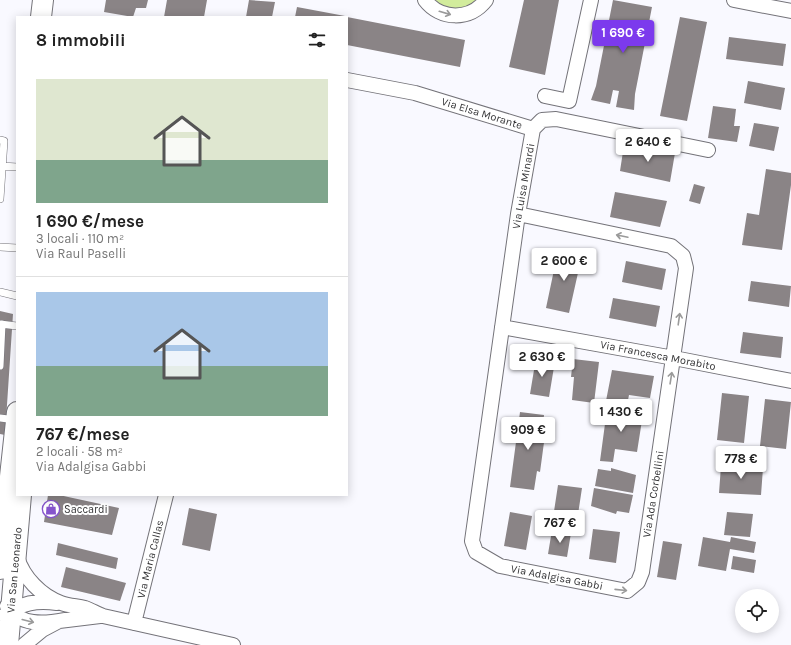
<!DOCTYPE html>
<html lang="it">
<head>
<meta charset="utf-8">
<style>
  :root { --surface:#fff; --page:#f6f6f6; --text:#222; --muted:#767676; --line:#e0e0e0; --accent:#7c3aed }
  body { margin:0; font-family:Karla,sans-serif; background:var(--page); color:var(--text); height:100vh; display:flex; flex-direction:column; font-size:15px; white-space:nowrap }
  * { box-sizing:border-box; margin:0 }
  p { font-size:13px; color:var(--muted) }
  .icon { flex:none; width:22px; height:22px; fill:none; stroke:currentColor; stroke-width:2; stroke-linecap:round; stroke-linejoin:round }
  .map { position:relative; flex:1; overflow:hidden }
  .details { position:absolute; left:16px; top:16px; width:332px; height:480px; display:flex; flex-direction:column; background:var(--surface); border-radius:0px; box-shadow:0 2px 10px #0003 }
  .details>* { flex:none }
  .buttons { position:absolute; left:735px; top:589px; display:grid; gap:8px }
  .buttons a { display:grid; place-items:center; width:44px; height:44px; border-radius:50%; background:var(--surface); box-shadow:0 2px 10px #0003; font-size:20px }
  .price { position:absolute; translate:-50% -34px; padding:0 9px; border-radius:4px; background:#fff; color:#222; font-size:13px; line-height:26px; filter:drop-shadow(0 1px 2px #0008) }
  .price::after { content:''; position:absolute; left:50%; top:24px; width:12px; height:9px; margin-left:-6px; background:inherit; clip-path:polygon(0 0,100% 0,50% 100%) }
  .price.current { background:var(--accent); color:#fff }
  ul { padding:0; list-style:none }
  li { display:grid; align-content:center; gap:8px; height:212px; padding:0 20px }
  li+li { border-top:1px solid var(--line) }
  li span { display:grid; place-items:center; height:124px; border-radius:0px; color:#555 }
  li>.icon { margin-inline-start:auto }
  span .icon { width:72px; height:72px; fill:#fffc; stroke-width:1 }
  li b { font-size:17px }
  h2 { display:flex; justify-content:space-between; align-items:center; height:48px; padding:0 20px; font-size:17px }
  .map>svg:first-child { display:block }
</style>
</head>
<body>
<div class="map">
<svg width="791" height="645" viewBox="0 0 791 645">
  <rect width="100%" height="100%" fill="#f9f9ff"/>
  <!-- green -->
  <path fill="#d2ec9c" d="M 433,0 L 477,0 C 462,12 448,10 433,0 Z"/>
  <!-- building -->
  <path fill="#8a8486" d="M 106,0 L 148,0 L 146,8 L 136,8 L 133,17 L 104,12 Z
    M 167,0 L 207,0 L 204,17 L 164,17 Z
    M 249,0 L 275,2 L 272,17 L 246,17 Z
    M 524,0 L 559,0 L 545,75 L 509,67 Z
    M 613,0 L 652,7 L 635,94 L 634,110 L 616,107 L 619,91 L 613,90 L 610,104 L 591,100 L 596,86 Z
    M 297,7 L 345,16 L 344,17 L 295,17 Z
    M 347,17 L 465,40 L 460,67 L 347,45 Z
    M 680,17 L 707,22 L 687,121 L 660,116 Z
    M 729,37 L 786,44 L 783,66 L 726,59 Z
    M 748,81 L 785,88 L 781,110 L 744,103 Z
    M 713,106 L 736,109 L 734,126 L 740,126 L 737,142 L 708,138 Z
    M 754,123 L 779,127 L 774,151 L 749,146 Z
    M 624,145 L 675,153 L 670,182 L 620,171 Z
    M 766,169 L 791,173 L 791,185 L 782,250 L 742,245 L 747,213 L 759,215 Z
    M 694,184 L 705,187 L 700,204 L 689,201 Z
    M 615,192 L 667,201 L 660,227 L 610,217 Z
    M 558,251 L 582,255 L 569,313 L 546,308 Z
    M 626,261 L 666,269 L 662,290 L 622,282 Z
    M 751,281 L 791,286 L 789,307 L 748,301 Z
    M 613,298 L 660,306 L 656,327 L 609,318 Z
    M 0,311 L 13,314 L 5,435 L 0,434 Z
    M 743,332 L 783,337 L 781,358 L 740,353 Z
    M 536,358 L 555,361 L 549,397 L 530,394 Z
    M 573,359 L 599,362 L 594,403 L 572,400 L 574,377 L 571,377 Z
    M 612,370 L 654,376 L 650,398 L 629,395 L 626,410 L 605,406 Z
    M 722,393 L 749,396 L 744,443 L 717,440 Z
    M 765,399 L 791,402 L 786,449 L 760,446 Z
    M 607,409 L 643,414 L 637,452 L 615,449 L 613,462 L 600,461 Z
    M 520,412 L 544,415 L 542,435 L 545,435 L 540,472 L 537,471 L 534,490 L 510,487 Z
    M 721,466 L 763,468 L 761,495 L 719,493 Z
    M 611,468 L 636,475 L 633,493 L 595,486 L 598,469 L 611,471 Z
    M 558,485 L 582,488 L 577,521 L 553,518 Z
    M 594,488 L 633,495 L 629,513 L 617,511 L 616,514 L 591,506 Z
    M 48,495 L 59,495 L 119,508 L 112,535 L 44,522 Z
    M 189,508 L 217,514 L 210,551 L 182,545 Z
    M 510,512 L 532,516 L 526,550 L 504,546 Z
    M 727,512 L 753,514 L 750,537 L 724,535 Z
    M 593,529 L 620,532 L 616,563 L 589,559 Z
    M 552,530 L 571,533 L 567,557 L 548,554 Z
    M 703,537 L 730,542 L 731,537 L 756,542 L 754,553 L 730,549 L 726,571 L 698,566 Z
    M 663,541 L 682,544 L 676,580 L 657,577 Z
    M 58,543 L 118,558 L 116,569 L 56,555 Z
    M 733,556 L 756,560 L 754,573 L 731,569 Z
    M 66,567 L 126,583 L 120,601 L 61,587 Z"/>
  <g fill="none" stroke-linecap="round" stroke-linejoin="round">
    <defs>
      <path id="lane" d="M 0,140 L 4,141 L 0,199
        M 2,166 L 17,167
        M 0,247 L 17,248
        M 0,292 L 17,296
        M 0,324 L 17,326
        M 0,366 L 2,324
        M 0,418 L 8,419"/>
      <path id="street" d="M 425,0 C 440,20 470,21 486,0
        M 734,0 L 791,11
        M 347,80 L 415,93 L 533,129 L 542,120 L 556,119 L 708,150
        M 545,96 L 569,101 L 591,0
        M 518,214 L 671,246 L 683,256 L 686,268 L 642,572 L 638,582 L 627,591 L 500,566 L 476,552 L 472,541 L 518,214 L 533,129
        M 502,327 L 674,358 L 791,381
        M 17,557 C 23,577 41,596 61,603 C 69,606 77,606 85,608 C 91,610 97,614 103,616 L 233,645
        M 7,606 C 20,626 44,624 64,620
        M 5,615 C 22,603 36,600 57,603
        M 134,623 L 166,495
        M 24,645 L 42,630 L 59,621 L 100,616"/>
      <path id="secondary" d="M 41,17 L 43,0
        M 0,569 L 17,412
        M 8,645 L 21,495"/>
    </defs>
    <!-- lane casing -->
    <use href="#lane" stroke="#747379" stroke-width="8"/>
    <!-- street casing -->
    <use href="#street" stroke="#747379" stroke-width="16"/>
    <!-- secondary casing -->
    <use href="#secondary" stroke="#747379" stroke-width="22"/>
    <!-- lane -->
    <use href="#lane" stroke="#fff" stroke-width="7"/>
    <!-- street -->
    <use href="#street" stroke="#fff" stroke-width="14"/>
    <!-- secondary -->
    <use href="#secondary" stroke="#fff" stroke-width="20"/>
  </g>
  <!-- one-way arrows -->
  <defs><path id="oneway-shaft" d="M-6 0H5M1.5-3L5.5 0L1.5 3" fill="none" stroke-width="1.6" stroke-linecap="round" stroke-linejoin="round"/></defs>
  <g stroke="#9a9a9a">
    <use href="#oneway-shaft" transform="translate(445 13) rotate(16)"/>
    <use href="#oneway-shaft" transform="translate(622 236) rotate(-168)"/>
    <use href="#oneway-shaft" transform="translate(679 319) rotate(-82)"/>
    <use href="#oneway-shaft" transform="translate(671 378) rotate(-81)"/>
    <use href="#oneway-shaft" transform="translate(621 590) rotate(6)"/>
    <use href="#oneway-shaft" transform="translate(28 621) rotate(14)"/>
  </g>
  <!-- icons -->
  <defs>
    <symbol id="shop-ring" viewBox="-11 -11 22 22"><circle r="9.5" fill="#fff" stroke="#8554cc" stroke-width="1.5"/><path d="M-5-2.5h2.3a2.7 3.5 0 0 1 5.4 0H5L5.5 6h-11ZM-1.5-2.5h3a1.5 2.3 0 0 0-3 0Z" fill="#8554cc"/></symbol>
  </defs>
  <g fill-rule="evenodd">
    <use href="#shop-ring" x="41" y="499" width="20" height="20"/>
  </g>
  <g text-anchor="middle" stroke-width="4" stroke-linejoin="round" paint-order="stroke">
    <!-- street labels -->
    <g font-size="11" fill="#343436" stroke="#fff">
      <text transform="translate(482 113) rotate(17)" y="4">Via Elsa Morante</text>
      <text transform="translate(523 186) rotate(-80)" y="4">Via Luisa Minardi</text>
      <text transform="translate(658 355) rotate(11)" y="4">Via Francesca Morabito</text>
      <text transform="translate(653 494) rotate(-81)" y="4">Via Ada Corbellini</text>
      <text transform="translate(150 559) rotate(-76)" y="4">Via Maria Callas</text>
      <text transform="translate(14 570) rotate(-85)" y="4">Via San Leonardo</text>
      <text transform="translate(557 577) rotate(11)" y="4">Via Adalgisa Gabbi</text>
    </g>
    <!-- poi labels -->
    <g font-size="11" fill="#343436" stroke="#fff" text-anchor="start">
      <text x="64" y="513">Saccardi</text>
    </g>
  </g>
</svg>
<div class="buttons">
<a><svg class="icon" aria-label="locate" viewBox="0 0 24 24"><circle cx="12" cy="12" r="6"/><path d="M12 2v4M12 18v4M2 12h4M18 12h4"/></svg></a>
</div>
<b class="price current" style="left:623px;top:54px">1 690 €</b>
<b class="price" style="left:648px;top:163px">2 640 €</b>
<b class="price" style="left:564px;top:282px">2 600 €</b>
<b class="price" style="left:542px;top:378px">2 630 €</b>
<b class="price" style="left:621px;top:433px">1 430 €</b>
<b class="price" style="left:528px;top:451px">909 €</b>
<b class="price" style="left:741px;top:480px">778 €</b>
<b class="price" style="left:560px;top:544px">767 €</b>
<section class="details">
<h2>8 immobili<svg class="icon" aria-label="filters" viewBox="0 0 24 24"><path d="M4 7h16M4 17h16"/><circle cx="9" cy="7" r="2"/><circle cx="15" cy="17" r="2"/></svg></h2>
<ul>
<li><span style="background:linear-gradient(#dfe7d0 65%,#7fa58c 0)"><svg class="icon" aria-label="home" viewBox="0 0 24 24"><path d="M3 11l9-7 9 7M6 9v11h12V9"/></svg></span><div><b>1 690 €/mese</b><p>3 locali · 110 m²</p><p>Via Raul Paselli</p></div></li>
<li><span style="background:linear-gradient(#a9c7e8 60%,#7fa58c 0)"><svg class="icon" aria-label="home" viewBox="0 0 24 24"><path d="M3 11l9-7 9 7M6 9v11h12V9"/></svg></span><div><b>767 €/mese</b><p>2 locali · 58 m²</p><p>Via Adalgisa Gabbi</p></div></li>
</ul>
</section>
</div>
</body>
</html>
